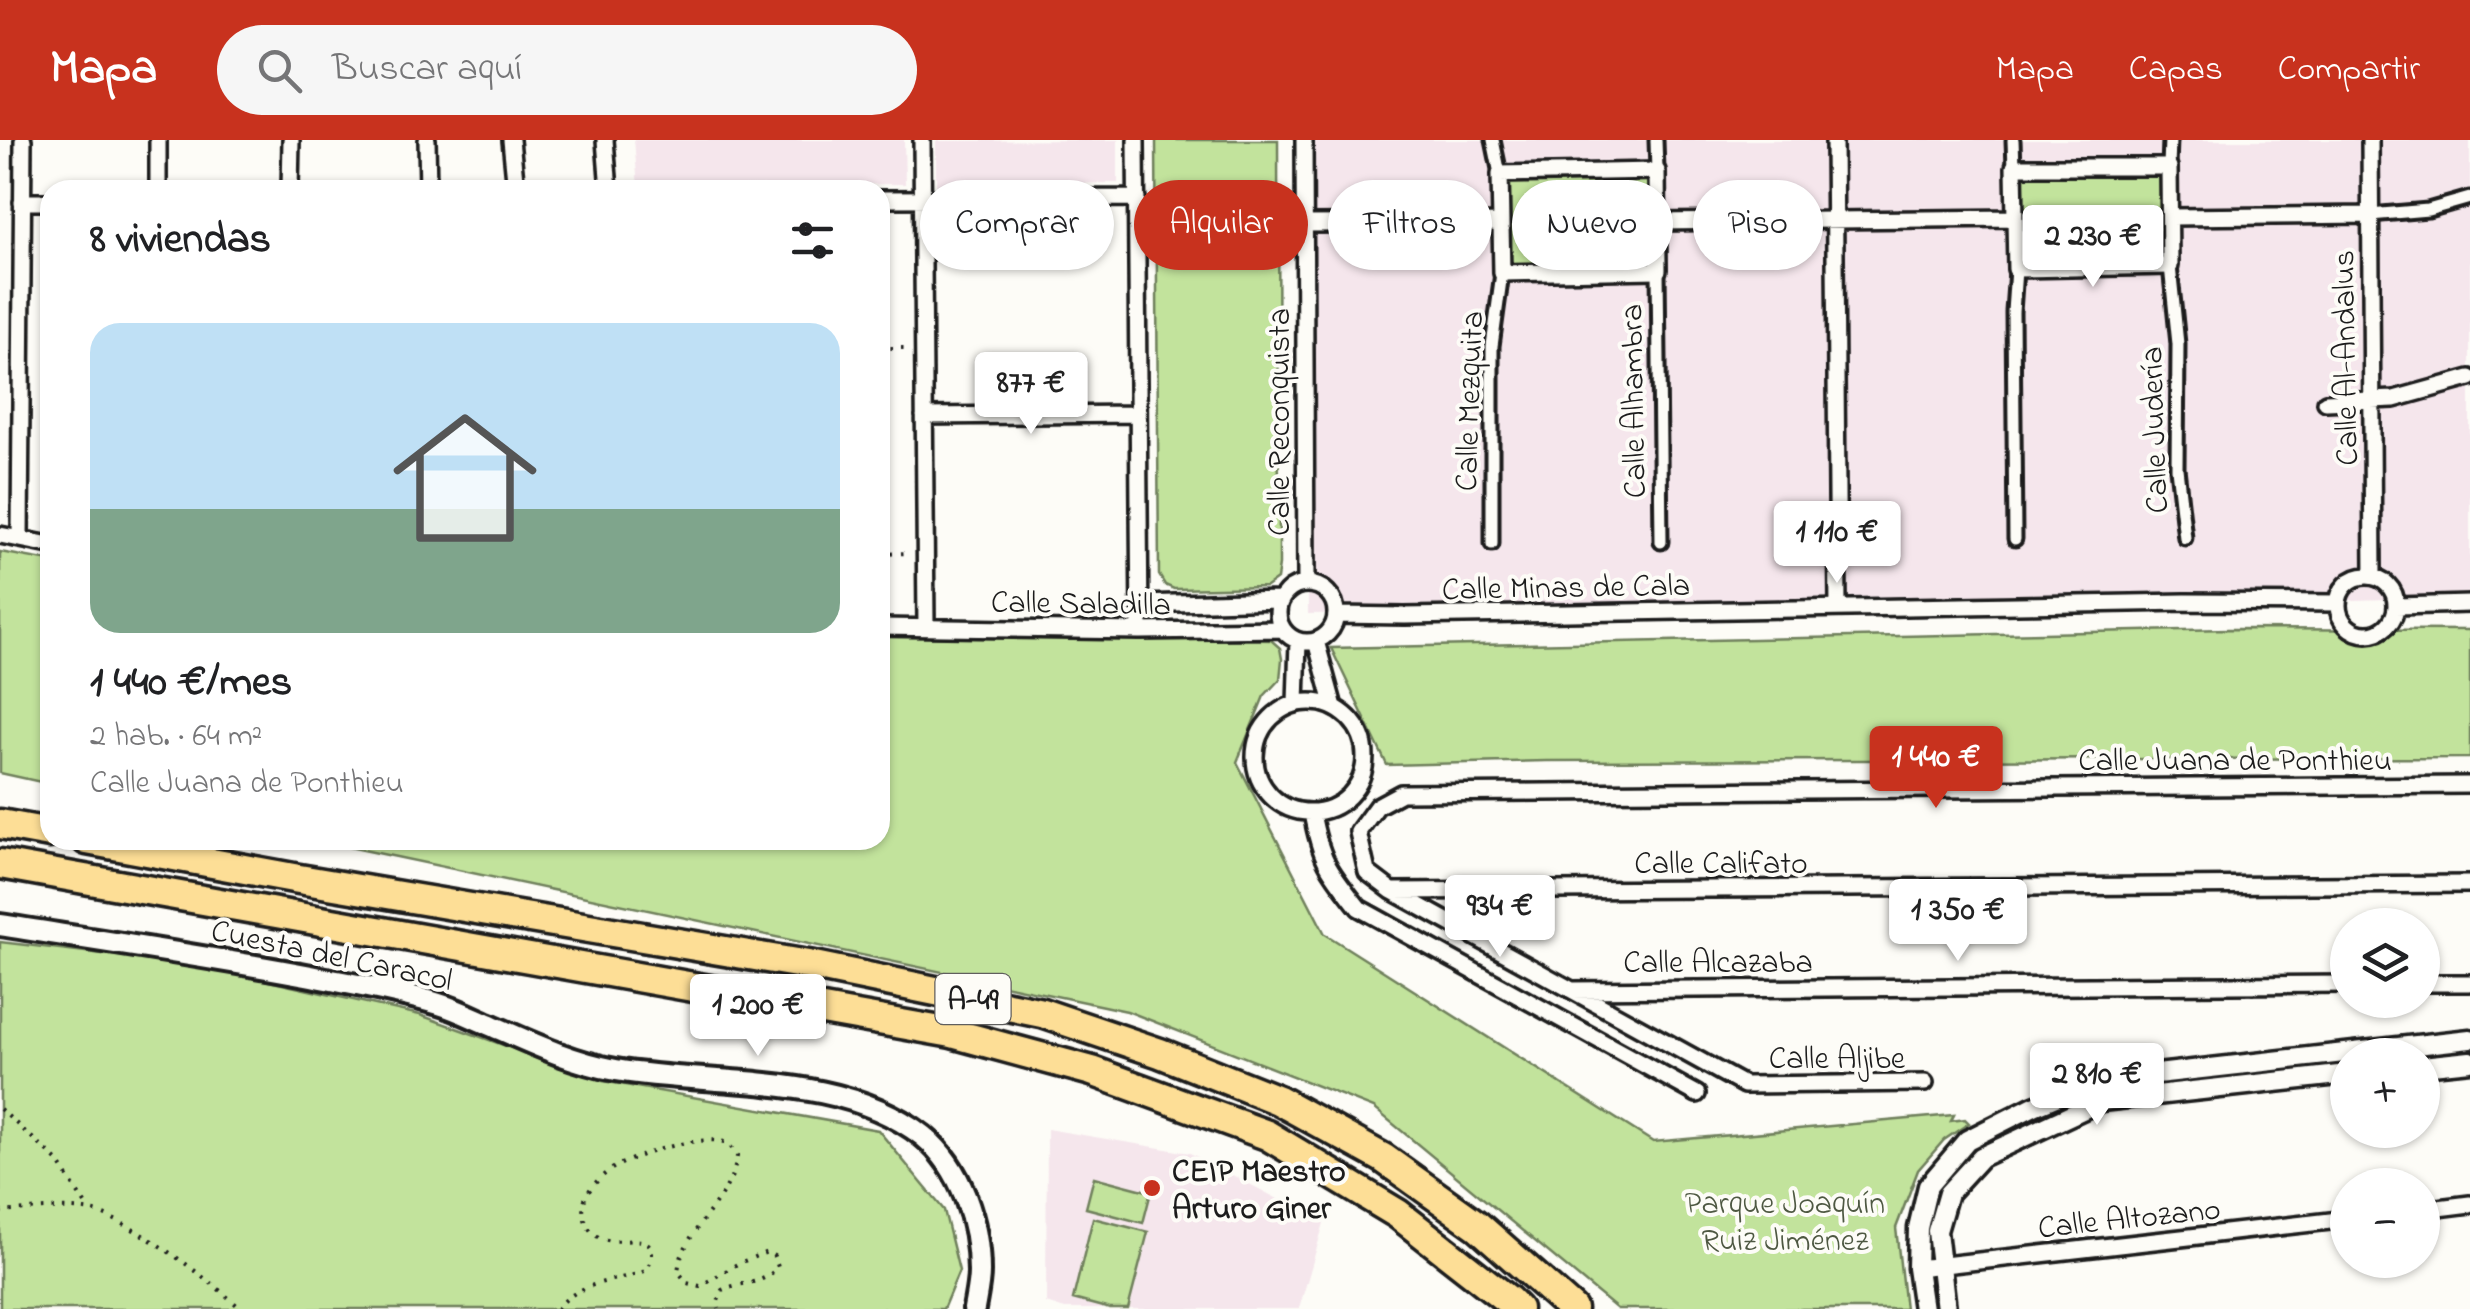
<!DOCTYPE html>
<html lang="es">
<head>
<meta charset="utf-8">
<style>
  :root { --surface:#fff; --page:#f6f6f6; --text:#202124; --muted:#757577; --accent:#c8321e }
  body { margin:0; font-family:"Indie Flower",sans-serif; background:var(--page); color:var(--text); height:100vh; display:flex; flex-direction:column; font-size:38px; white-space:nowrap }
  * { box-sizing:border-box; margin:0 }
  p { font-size:32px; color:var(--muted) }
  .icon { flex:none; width:55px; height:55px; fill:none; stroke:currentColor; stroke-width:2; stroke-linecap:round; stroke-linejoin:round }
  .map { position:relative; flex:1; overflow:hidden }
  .panel { position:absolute; left:40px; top:40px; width:850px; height:670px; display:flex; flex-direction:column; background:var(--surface); border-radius:30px; box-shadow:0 2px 8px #0004 }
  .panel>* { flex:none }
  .hud { position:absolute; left:920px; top:40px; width:950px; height:90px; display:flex; gap:20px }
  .buttons { position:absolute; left:2330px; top:768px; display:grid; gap:20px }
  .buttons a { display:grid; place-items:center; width:110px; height:110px; border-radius:50%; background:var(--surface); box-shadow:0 2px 8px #0004; font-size:50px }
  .price { position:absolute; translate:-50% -85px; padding:0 22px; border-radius:10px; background:#fff; color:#222; font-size:32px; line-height:65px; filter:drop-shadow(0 2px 5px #0008) }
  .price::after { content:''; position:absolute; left:50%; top:60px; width:30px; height:22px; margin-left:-15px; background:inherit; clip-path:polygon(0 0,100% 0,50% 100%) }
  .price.active { background:var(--accent); color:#fff }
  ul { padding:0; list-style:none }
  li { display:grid; align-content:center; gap:20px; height:530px; padding:0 50px }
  li span { display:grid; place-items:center; height:310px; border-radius:30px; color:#555 }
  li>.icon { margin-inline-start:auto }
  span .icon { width:180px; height:180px; fill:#fffc; stroke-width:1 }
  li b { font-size:42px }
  h2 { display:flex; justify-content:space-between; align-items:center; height:120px; padding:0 50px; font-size:42px }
  .tag { padding:0 35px; border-radius:45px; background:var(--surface); box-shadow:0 2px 8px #0004; font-size:35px; line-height:90px }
  .tag.active { background:var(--accent); color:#fff }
  header { display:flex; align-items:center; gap:60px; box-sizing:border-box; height:140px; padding:0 50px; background:var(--accent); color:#fff }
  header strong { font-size:48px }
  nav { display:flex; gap:55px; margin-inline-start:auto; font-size:35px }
  .search { width:700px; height:90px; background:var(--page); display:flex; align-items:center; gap:25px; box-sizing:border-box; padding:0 35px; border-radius:55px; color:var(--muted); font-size:38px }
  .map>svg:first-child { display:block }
</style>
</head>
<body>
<header>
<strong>Mapa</strong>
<div class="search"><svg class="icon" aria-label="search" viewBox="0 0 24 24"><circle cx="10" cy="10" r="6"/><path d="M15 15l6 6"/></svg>Buscar aquí</div>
<nav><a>Mapa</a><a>Capas</a><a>Compartir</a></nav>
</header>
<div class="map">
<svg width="2470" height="1169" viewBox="0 0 2470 1169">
  <rect width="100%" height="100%" fill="#fdfcf7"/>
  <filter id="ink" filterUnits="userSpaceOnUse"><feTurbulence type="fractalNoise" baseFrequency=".01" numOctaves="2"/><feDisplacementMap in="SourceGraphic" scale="20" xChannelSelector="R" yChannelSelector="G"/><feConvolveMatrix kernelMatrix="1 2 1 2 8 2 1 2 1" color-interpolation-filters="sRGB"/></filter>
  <g filter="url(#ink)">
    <!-- built -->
    <path fill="#f5e6ec" d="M 634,0 L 904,0 L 905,44 L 638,47 Z
      M 1118,0 L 1118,43 L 936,45 L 936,1 Z
      M 1304,0 L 2470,0 L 2470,457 L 2270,462 L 1308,474 Z
      M 1047,989 L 1190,1013 L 1324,1083 L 1299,1169 L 1065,1169 L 1046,1163 Z"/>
    <!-- green -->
    <path fill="#c2e39c" stroke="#6f805c" stroke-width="2.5" d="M 1156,0 L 1278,0 L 1279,425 L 1277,439 L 1266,447 L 1174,449 L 1165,445 L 1159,435 Z
      M 2164,34 L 2166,119 L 2022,122 L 2020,37 Z
      M 1652,38 L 1653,123 L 1509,126 L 1508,40 Z
      M 0,412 L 50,421 L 50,644 L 0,633 Z
      M 2229,489 L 2470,490 L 2470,618 L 1547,621 L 1387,625 L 1331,508 Z
      M 880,497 L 1129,497 L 1271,500 L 1280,508 L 1282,519 L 1280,539 L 1264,556 L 1237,622 L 1325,794 L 1653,1002 L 1954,975 L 1951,981 L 1965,979 L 1969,983 L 1944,1000 L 1918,1030 L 1896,1088 L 1905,1169 L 1617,1169 L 1374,968 L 1127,871 L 316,700 L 880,700 Z
      M 0,802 L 197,825 L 420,875 L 603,941 L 878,990 L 944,1070 L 959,1131 L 943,1169 L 0,1169 Z
      M 1094,1037 L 1151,1052 L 1143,1083 L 1086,1068 Z
      M 1093,1078 L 1148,1092 L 1128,1169 L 1110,1169 L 1073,1159 Z"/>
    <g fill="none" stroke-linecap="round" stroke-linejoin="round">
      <defs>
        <path id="pedestrian" d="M 1493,0 L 1500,34
          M 1656,0 L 1657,31
          M 2013,0 L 2014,27
          M 2169,27 L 2170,0
          M 2370,75 L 2428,70 L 2470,58
          M 2170,126 L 2178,204 L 2177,328 L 2185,398
          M 1658,130 L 1661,402
          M 2015,399 L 2013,172 L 2016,129
          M 1492,404 L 1492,206 L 1502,133"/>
        <path id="minor" d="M 427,0 L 428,50
          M 511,0 L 516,50
          M 605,0 L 609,50
          M 922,0 L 926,487
          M 1136,0 L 1140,491
          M 1304,0 L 1306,443
          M 1834,0 L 1838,468
          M 2370,0 L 2373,435
          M 2014,27 L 2169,27 L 2170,126 L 2016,129 Z
          M 1657,31 L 1658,130 L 1502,133 L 1500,34 Z
          M 158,50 L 158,0
          M 290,50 L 291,0
          M 880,59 L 1137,58
          M 22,62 L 50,62
          M 2170,77 L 2370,75
          M 1657,82 L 2015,78
          M 1305,84 L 1500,83
          M 2326,262 L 2394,259 L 2470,238
          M 924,276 L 1138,274
          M 0,395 L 50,405
          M 20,398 L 23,0
          M2338 465a29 29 0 1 1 58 0a29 29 0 1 1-58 0Z
          M1278 473a29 29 0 1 1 58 0a29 29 0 1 1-58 0Z
          M 1140,464 L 1280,460
          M 2397,466 L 2470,464
          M 1336,475 L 1405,476 L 2185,462 L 2338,463
          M 880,487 L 1140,491 L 1282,489
          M 1316,501 L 1334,567
          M1255 617a55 55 0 1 1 110 0a55 55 0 1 1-110 0Z
          M 1296,563 L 1298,501
          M 1312,673 C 1321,722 1330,731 1359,768 L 1697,954
          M 1394,751 L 2470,744
          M 2422,843 L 2470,843
          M 1572,850 L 2348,844
          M 1925,943 L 1744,945 L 1392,751 L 1367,732 L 1358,692 L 1377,666 L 1401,653 L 2470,645
          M 2422,1070 L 2470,1064
          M 1917,1128 L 2348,1079"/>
        <path id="tertiary" d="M 2422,926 L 2470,921
          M 1923,1169 L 1917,1128 L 1918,1088 L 1928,1046 L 1967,1000 L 2034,966 L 2094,941 L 2470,899
          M 1946,1169 L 1937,1091 L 1948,1053 L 1981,1017 L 2101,961 L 2348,934"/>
        <path id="secondary" d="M 0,785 C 102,801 204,816 306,835 C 350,844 396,851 439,864 C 456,869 472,877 488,884 C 529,902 571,922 616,930 C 714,947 841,931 923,996 C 962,1028 979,1083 979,1132 C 979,1144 976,1157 974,1169"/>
        <path id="motorway" d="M 0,684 L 50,693
          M 87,700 L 299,739 L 814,826 L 1042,873 L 1160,913 L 1278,960 L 1383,1018 L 1478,1086 L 1572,1169
          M 0,724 L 952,893 L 1092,931 L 1267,995 L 1398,1074 L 1508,1160 L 1517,1169"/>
      </defs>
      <!-- pedestrian casing -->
      <use href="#pedestrian" stroke="#1c1c1c" stroke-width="19"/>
      <!-- minor casing -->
      <use href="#minor" stroke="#1c1c1c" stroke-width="22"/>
      <!-- tertiary casing -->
      <use href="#tertiary" stroke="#1c1c1c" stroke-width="25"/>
      <!-- secondary casing -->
      <use href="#secondary" stroke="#1c1c1c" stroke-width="28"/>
      <!-- motorway casing -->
      <use href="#motorway" stroke="#1c1c1c" stroke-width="35"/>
      <!-- path -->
      <path stroke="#1c1c1c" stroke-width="4" stroke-dasharray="2.5 8" stroke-linecap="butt" d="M 1152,58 L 1287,61
        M 880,208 L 905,208
        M 880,414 L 910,413
        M 0,969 L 57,1020 L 89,1070
        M 0,1072 C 28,1070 58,1067 85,1070 C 124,1074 212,1141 241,1169
        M 557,1169 C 574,1147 599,1143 625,1137 C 632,1135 642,1134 647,1129 C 649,1126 652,1118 652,1115 C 653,1083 600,1120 586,1082 C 583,1075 582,1066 585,1059 C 589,1047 605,1032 617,1026 C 637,1015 707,991 728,1004 C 730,1005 736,1014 737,1016 C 732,1061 684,1087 678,1131 L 687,1143 L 700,1146 L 739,1123 L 767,1112 L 774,1116 L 778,1127 C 760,1147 745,1140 722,1150 L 717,1164 L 719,1169"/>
      <!-- pedestrian -->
      <use href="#pedestrian" stroke="#fdfcf7" stroke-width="11"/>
      <!-- minor -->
      <use href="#minor" stroke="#fdfcf7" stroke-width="15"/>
      <!-- tertiary -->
      <use href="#tertiary" stroke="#fdfcf7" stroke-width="18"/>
      <!-- secondary -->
      <use href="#secondary" stroke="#fdfcf7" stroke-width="20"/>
      <!-- motorway -->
      <use href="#motorway" stroke="#fdde96" stroke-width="28"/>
    </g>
  </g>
  <!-- markers -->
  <circle fill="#c8321e" stroke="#fdfcf7" stroke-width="4" cx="1152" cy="1048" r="10"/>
  <g text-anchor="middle" stroke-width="8" stroke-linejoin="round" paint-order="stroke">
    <!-- shield labels -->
    <rect fill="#fdfcf7" stroke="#605f5e" stroke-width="2.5" x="935.5" y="834" width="75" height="50" rx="8"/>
    <g font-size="30" font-weight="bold" fill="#1c1c1c">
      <text x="973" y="869">A-49</text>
    </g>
    <!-- street labels -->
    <g font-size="32" fill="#1c1c1c" stroke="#fdfcf7">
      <text transform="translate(2344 218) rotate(-91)" y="11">Calle Al-Andalus</text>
      <text transform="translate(1468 261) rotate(-88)" y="11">Calle Mezquita</text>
      <text transform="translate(1632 261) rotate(-91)" y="11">Calle Alhambra</text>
      <text transform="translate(1278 282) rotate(-90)" y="11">Calle Reconquista</text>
      <text transform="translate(2153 290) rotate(-92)" y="11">Calle Judería</text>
      <text transform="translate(1566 446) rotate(-1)" y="11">Calle Minas de Cala</text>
      <text transform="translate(1081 462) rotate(1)" y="11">Calle Saladilla</text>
      <text x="2235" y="630">Calle Juana de Ponthieu</text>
      <text x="1721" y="733">Calle Califato</text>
      <text transform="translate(332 814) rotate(12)" y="11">Cuesta del Caracol</text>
      <text x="1718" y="832">Calle Alcazaba</text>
      <text x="1837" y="928">Calle Aljibe</text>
      <text transform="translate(2129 1077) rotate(-6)" y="11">Calle Altozano</text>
    </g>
    <!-- poi labels -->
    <g font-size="32" font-weight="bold" fill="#1c1c1c" stroke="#fdfcf7" text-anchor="start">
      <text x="1172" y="1041">CEIP Maestro<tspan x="1172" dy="37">Arturo Giner</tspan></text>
    </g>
    <!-- park labels -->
    <g font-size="32" fill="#4e5842" stroke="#fdfcf7">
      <text x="1785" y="1073">Parque Joaquín<tspan x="1785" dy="37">Ruiz Jiménez</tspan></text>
    </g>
  </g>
</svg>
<div class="buttons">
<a><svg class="icon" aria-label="layers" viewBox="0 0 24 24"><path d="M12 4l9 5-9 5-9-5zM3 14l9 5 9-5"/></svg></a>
<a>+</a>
<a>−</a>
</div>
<b class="price" style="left:2093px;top:150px">2 230 €</b>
<b class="price" style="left:1031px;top:297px">877 €</b>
<b class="price" style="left:1837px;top:446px">1 110 €</b>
<b class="price active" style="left:1936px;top:671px">1 440 €</b>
<b class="price" style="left:1500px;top:820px">934 €</b>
<b class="price" style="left:1958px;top:824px">1 350 €</b>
<b class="price" style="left:758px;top:919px">1 200 €</b>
<b class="price" style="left:2097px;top:988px">2 810 €</b>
<div class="hud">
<a class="tag">Comprar</a>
<a class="tag active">Alquilar</a>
<a class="tag">Filtros</a>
<a class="tag">Nuevo</a>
<a class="tag">Piso</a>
</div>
<section class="panel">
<h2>8 viviendas<svg class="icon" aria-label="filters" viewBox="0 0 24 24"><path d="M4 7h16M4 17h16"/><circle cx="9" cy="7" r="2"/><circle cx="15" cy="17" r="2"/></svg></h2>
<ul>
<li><span style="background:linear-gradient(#bfe0f5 60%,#7fa58c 0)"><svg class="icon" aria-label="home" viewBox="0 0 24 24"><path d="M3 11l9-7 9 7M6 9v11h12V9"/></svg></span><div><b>1 440 €/mes</b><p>2 hab. · 64 m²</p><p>Calle Juana de Ponthieu</p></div></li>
</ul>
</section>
</div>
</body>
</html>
